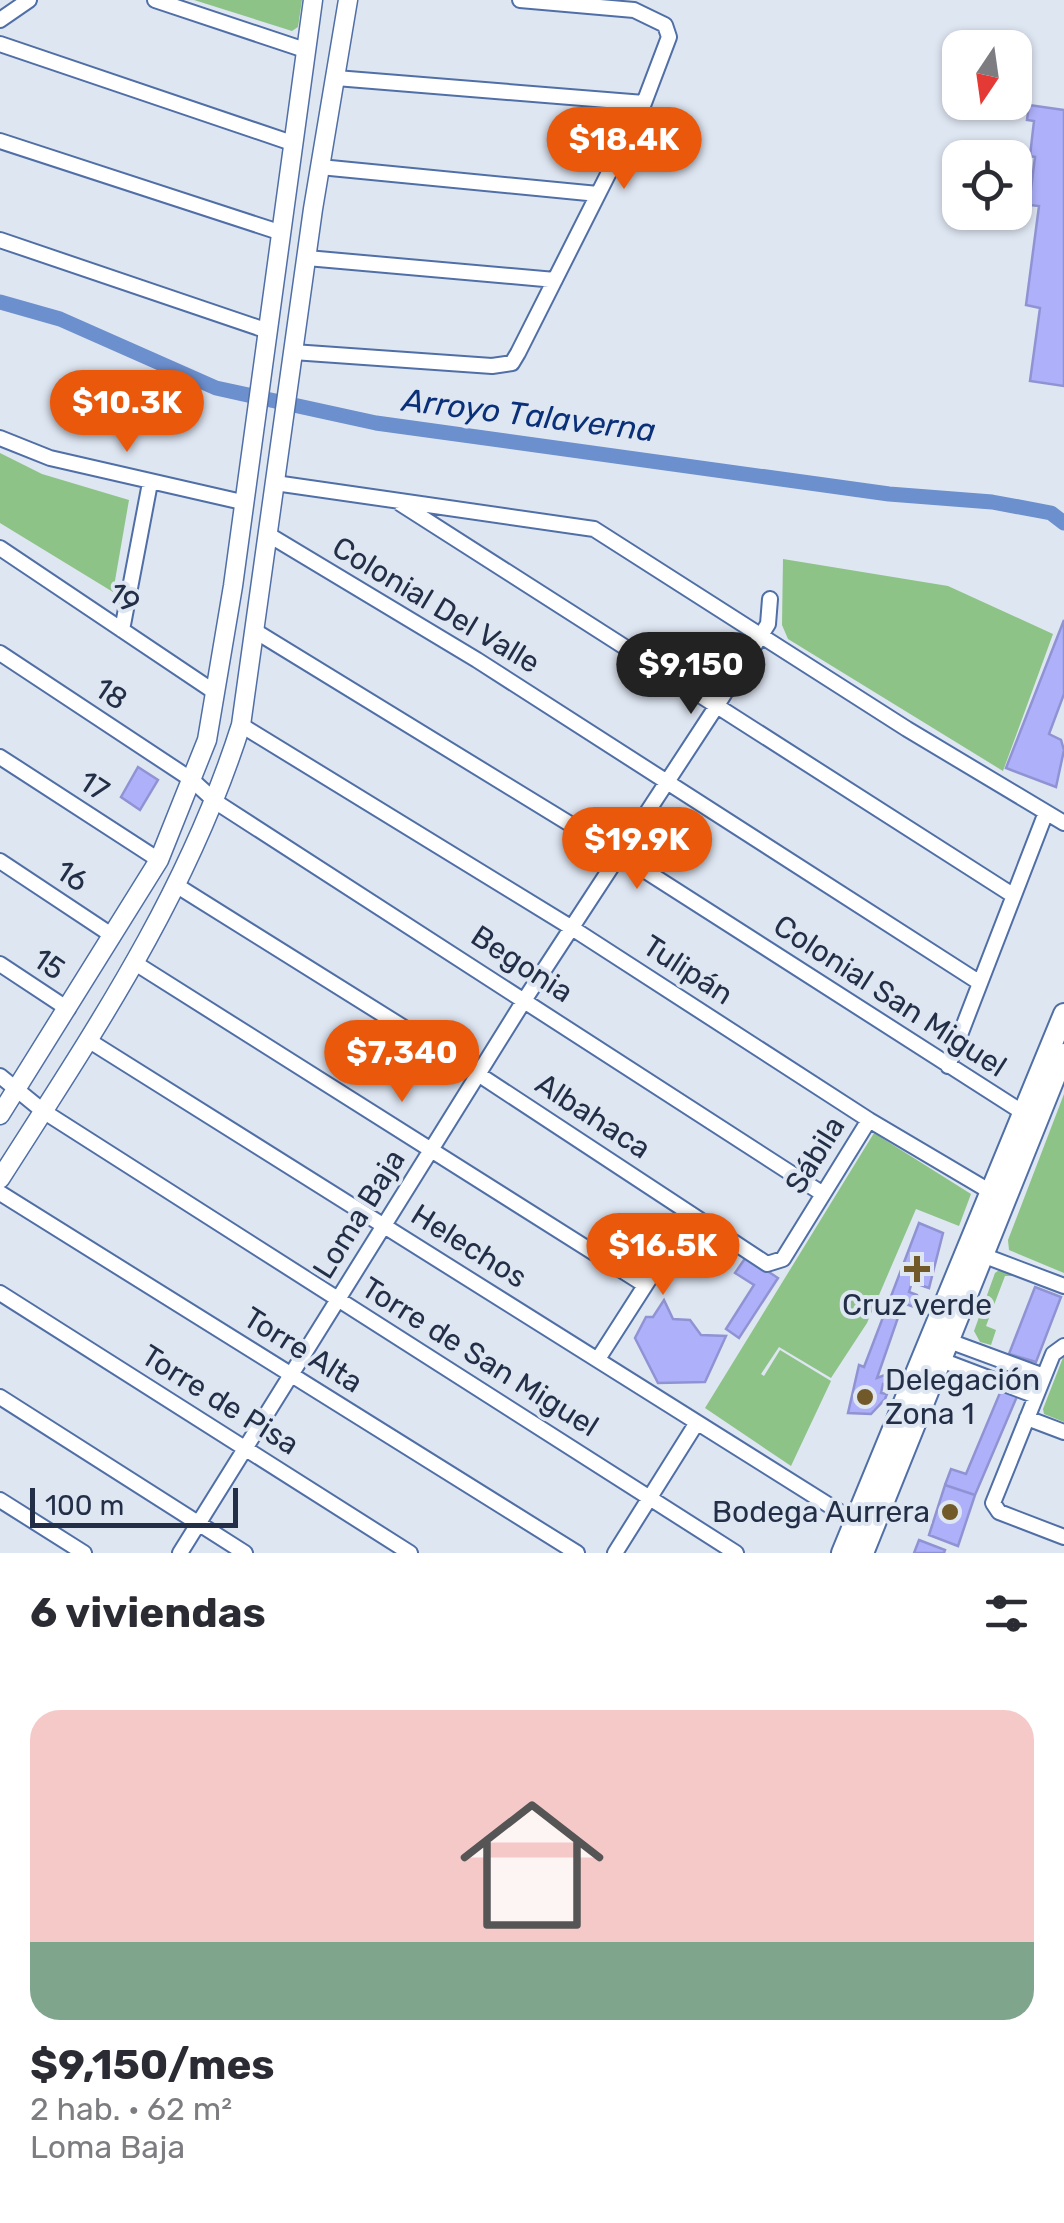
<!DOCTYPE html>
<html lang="es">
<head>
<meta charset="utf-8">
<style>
  :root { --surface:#fff; --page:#f2f2f3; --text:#2b2b33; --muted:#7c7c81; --accent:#ea580c }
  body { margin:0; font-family:Rubik,sans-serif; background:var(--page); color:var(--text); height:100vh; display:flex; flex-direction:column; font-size:38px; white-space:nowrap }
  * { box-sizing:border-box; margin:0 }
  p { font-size:32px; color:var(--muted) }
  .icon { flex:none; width:55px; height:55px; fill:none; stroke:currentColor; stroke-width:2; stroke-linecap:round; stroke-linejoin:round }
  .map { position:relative; height:1553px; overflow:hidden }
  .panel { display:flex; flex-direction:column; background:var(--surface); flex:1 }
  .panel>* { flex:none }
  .needle { width:65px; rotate:193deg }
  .buttons { position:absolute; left:942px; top:30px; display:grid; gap:20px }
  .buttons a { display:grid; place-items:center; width:90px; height:90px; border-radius:20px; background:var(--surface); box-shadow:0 2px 8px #0004; font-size:50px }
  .scale { position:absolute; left:30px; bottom:25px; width:208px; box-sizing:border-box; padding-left:10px; border:5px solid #222f47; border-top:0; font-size:28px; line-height:35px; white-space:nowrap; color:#222f47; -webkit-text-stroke:8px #dee6f2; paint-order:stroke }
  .price { position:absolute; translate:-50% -85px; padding:0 22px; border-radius:35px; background:var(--accent); color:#fff; font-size:32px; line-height:65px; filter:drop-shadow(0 2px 5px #0008) }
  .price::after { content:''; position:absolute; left:50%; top:60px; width:30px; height:22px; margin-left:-15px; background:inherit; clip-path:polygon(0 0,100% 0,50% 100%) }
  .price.active { background:#222; color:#fff }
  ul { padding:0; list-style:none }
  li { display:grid; align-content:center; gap:20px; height:530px; padding:0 30px }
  li span { display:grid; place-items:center; height:310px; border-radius:30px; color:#555 }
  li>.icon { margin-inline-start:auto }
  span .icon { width:180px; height:180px; fill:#fffc; stroke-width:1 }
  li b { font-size:42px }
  h2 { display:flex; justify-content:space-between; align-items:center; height:120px; padding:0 30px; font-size:42px }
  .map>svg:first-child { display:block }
</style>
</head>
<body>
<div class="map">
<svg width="1064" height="1553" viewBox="0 0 1064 1553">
  <rect width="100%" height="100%" fill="#dee6f2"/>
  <!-- green -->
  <path fill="#8dc386" d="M 194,0 L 302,0 L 298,27 L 292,31 Z
    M 0,453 L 42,474 L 129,500 L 113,592 L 0,523 Z
    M 783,559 L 948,586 L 1053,634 L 1003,771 L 788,639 L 782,625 Z
    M 1064,1094 L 1064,1273 L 1009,1250 L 1008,1240 Z
    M 874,1133 L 971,1194 L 959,1226 L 916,1209 L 867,1323 L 831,1378 L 779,1347 L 761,1374 L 764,1376 L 780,1350 L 831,1381 L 791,1466 L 705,1408 Z
    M 1002,1268 L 1015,1270 L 1014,1276 L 1005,1276 L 986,1326 L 996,1330 L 991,1345 L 980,1342 L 974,1331 L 995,1273 Z
    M 1064,1355 L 1064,1422 L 1044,1414 L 1043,1409 Z"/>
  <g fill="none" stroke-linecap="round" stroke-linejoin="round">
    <!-- canal -->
    <path stroke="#6c8fce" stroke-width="15" d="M 0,302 L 60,319 L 216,388 L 376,423 L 889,494 L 992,502 L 1051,513 L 1064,523"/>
  </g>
  <!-- building -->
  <path fill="#aeb1fa" stroke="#9093d3" stroke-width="2.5" d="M 1029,105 L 1064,110 L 1064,386 L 1030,381 L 1040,308 L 1026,305 L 1039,206 L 1029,205 L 1035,157 L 1030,156 L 1034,121 L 1027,120 Z
    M 1064,620 L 1064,694 L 1049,734 L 1061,740 L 1064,750 L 1056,787 L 1006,768 Z
    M 138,767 L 158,780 L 140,810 L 121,797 Z
    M 919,1223 L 943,1233 L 929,1288 L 912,1282 L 909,1292 L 917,1295 L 920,1309 L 903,1303 L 877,1378 L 893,1372 L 890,1386 L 883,1384 L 881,1393 L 887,1394 L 885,1399 L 871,1414 L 848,1413 L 859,1365 L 864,1367 Z
    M 746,1257 L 778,1278 L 739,1338 L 726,1329 L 754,1285 L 735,1273 Z
    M 1035,1287 L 1061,1297 L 1036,1362 L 1009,1354 Z
    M 664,1300 L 673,1319 L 690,1320 L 701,1335 L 726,1336 L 705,1382 L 658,1383 L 635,1338 L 646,1317 L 653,1317 Z
    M 1002,1388 L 1018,1394 L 975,1495 L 945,1485 L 951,1469 L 966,1474 Z
    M 945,1485 L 975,1495 L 958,1546 L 929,1535 Z
    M 919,1540 L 945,1550 L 944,1553 L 914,1553 Z"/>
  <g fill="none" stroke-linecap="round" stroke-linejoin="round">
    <defs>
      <path id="minor" d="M 155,0 L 305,50
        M 0,20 L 29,0
        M 0,44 L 292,143
        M 336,78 L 644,103
        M 0,141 L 279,232
        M 320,167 L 598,194
        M 0,240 L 265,330
        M 307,258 L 555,280
        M 293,352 L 492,366 L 512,363 L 518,353 L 644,103 L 669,37 L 665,25 L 634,10 L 520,0
        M 0,438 L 50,458 L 242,502
        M 275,483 L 594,529 L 907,729 L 1064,823
        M 401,504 L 1011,894
        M 269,535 L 477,660 L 977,981
        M 0,548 L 216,693
        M 122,630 L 150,483
        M 255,631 L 619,854 L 1030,1117
        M 0,653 L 192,780 L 216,802 L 823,1194
        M 241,725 L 572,928 L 869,1120 L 996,1195
        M 0,757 L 159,860
        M 0,861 L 113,936
        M 179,887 L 478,1074 L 767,1264 L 783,1259 L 869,1120
        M 135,963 L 645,1285
        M 0,964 L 68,1009
        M 88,1040 L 862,1526
        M 948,1066 L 1045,815
        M 0,1076 L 43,1111 L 736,1553
        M 0,1193 L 577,1553
        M 977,1253 L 1064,1286
        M 0,1293 L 410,1553
        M 949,1341 L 1044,1376
        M 1064,1346 L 1053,1354 L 993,1503 L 999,1512 L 1064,1537
        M 598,1359 L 691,1214
        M 941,1360 L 1036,1396
        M 0,1397 L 245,1553
        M 1027,1418 L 1064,1432
        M 0,1500 L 84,1553
        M 180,1553 L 525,999 L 716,707 L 768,624 L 770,599
        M 615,1553 L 696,1424"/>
      <path id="tertiary" d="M 0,1115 L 159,860 L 207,740 L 233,586 L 313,0
        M 0,1179 C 95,1030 187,895 241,725 L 313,209 L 348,0"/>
      <path id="secondary" d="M 842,1553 L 1064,1014
        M 863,1553 L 1064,1054"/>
    </defs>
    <!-- minor casing -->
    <use href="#minor" stroke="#506fa6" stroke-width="18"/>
    <!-- tertiary casing -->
    <use href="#tertiary" stroke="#506fa6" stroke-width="21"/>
    <!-- secondary casing -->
    <use href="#secondary" stroke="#506fa6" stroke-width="24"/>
    <!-- minor -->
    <use href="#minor" stroke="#fff" stroke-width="14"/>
    <!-- tertiary -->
    <use href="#tertiary" stroke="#fff" stroke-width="18"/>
    <!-- secondary -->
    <use href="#secondary" stroke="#fff" stroke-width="20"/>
  </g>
  <!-- markers -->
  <g fill="#71592a" stroke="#dee6f2" stroke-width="4">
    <path d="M912 1254h10v10h10v10h-10v10h-10v-10h-10v-10h10z"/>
    <circle cx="865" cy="1397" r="10"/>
    <circle cx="950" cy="1512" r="10"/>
  </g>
  <g text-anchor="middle" stroke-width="8" stroke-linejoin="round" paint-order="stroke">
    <!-- street labels -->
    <g font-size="30" fill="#222f47" stroke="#dee6f2">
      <text transform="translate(124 598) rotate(34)" y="10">19</text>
      <text transform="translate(436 605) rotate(31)" y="10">Colonial Del Valle</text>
      <text transform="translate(111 694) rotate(34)" y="10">18</text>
      <text transform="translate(94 786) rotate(33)" y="10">17</text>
      <text transform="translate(72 876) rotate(33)" y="10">16</text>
      <text transform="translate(49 964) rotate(34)" y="10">15</text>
      <text transform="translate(522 964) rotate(33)" y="10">Begonia</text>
      <text transform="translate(688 970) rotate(33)" y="10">Tulipán</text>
      <text transform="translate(890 996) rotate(33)" y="10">Colonial San Miguel</text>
      <text transform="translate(593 1116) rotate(33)" y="10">Albahaca</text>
      <text transform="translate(815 1155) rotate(-58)" y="10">Sábila</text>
      <text transform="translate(359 1214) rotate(-58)" y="10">Loma Baja</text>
      <text transform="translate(469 1246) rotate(32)" y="10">Helechos</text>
      <text transform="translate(303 1350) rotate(32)" y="10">Torre Alta</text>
      <text transform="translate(480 1357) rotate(32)" y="10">Torre de San Miguel</text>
      <text transform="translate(220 1400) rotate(32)" y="10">Torre de Pisa</text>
    </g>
    <!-- poi labels -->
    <g font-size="30" fill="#222f47" stroke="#dee6f2">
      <text x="917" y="1315">Cruz verde</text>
      <text x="885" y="1390" text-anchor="start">Delegación<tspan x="885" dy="34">Zona 1</tspan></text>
      <text x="930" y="1522" text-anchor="end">Bodega Aurrera</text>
    </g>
    <!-- water labels -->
    <g font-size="32" font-style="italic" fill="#0a307a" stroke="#dee6f2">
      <text transform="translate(529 415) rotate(7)" y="11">Arroyo Talaverna</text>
    </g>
  </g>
</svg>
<div class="buttons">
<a><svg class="needle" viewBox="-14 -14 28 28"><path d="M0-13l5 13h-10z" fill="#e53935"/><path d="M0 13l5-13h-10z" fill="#7c7c81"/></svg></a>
<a><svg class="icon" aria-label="locate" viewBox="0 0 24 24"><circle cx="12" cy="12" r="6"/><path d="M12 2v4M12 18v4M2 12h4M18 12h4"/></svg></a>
</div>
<div class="scale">100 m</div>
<b class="price" style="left:624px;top:192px">$18.4K</b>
<b class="price" style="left:127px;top:455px">$10.3K</b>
<b class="price active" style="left:691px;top:717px">$9,150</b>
<b class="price" style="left:637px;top:892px">$19.9K</b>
<b class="price" style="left:402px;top:1105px">$7,340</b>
<b class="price" style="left:663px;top:1298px">$16.5K</b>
</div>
<section class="panel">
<h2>6 viviendas<svg class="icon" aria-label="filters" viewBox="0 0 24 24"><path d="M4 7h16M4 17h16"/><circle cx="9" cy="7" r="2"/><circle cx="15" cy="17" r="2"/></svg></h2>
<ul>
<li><span style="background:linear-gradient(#f6c9c9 75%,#7fa58c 0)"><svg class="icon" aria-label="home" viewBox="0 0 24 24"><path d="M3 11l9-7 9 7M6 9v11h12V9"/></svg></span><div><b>$9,150/mes</b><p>2 hab. · 62 m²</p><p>Loma Baja</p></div></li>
</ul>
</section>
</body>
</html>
